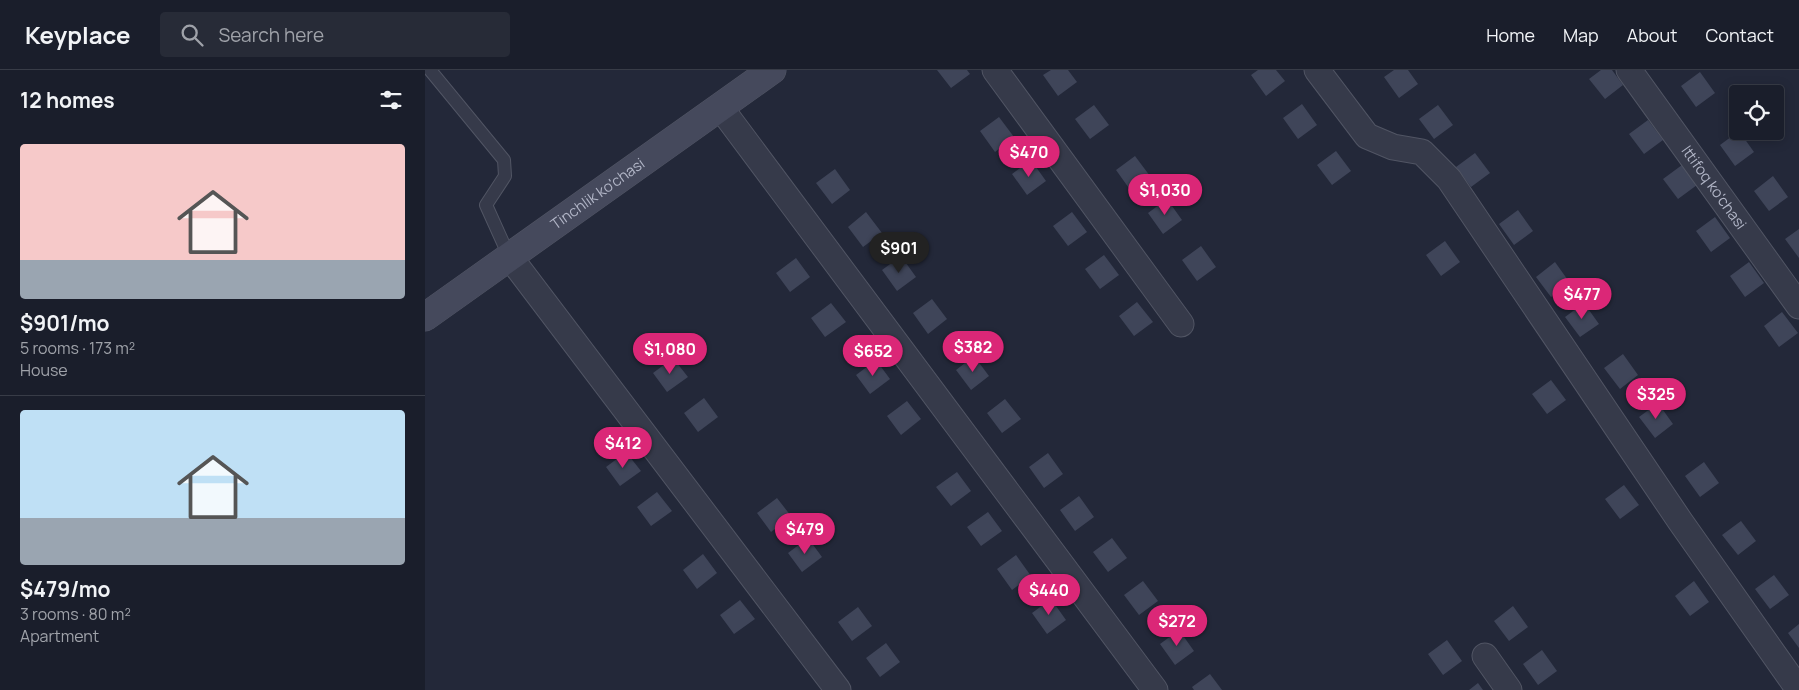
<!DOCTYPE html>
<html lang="en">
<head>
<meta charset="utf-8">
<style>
  :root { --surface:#1a1e2b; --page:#272b37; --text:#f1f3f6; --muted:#9fa2a9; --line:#383c47; --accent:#db2777 }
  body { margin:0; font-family:Manrope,sans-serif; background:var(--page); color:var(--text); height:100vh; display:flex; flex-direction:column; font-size:19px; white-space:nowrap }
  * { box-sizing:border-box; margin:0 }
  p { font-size:16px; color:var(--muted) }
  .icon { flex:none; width:28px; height:28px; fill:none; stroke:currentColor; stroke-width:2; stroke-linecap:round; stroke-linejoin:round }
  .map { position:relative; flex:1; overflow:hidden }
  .sheet { display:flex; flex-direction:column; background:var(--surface); width:425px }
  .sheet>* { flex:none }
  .buttons { position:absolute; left:1304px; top:15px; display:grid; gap:10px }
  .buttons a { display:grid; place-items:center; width:55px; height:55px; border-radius:5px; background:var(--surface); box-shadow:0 2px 12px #0003,0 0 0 1px var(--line); font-size:25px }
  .price { position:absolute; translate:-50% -42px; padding:0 11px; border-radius:18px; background:var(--accent); color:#fff; font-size:16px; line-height:32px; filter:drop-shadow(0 1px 2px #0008) }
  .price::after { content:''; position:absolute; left:50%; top:30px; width:15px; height:11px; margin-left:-8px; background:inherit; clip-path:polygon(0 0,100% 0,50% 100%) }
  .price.current { background:#222; color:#fff }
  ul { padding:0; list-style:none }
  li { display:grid; align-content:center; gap:10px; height:265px; padding:0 20px }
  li+li { border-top:1px solid var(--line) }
  li span { display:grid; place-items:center; height:155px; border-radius:5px; color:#555 }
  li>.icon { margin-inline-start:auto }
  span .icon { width:90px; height:90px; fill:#fffc; stroke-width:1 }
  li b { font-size:21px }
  h2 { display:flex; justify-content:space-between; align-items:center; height:60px; padding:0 20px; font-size:21px }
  header { display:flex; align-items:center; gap:30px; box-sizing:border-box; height:70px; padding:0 25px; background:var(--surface); border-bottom:1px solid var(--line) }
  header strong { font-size:24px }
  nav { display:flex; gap:28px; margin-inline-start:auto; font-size:18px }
  .search { width:350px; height:45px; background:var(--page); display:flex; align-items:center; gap:12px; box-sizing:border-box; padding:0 18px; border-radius:5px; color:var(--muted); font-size:19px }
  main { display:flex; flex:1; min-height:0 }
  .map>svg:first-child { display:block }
</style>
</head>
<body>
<header>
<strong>Keyplace</strong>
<div class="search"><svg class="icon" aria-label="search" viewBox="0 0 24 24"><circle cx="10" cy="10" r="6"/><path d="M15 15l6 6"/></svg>Search here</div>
<nav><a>Home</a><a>Map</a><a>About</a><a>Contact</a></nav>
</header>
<main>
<section class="sheet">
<h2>12 homes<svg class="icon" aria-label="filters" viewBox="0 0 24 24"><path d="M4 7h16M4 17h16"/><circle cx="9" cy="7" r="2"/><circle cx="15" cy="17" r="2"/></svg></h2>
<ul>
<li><span style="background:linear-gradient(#f6c9c9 75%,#9aa5b1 0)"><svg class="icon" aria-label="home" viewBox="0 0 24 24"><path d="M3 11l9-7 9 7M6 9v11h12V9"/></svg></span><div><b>$901/mo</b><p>5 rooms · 173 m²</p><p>House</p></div></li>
<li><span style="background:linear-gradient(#bfe0f5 70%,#9aa5b1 0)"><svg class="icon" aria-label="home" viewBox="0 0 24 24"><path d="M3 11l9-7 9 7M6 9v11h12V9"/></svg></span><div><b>$479/mo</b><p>3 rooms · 80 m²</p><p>Apartment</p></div></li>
</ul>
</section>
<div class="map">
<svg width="1374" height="620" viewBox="0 0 1374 620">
  <rect width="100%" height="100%" fill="#232839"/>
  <!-- building -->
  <path fill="#3f4559" d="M 512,0 L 542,0 L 545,4 L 526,18 Z
    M 626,0 L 643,0 L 652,12 L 633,26 L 618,5 Z
    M 833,0 L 851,0 L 860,11 L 841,26 L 826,5 Z
    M 969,0 L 983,0 L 993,14 L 974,28 L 959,7 Z
    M 1176,0 L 1187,0 L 1198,15 L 1180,29 L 1164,9 Z
    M 1275,2 L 1290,23 L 1271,37 L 1256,16 Z
    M 877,34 L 892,55 L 873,69 L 858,48 Z
    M 669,35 L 684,55 L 665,69 L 650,49 Z
    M 1013,35 L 1028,55 L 1009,69 L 994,49 Z
    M 574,47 L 589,67 L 570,82 L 555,61 Z
    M 1223,50 L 1238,70 L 1219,84 L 1204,64 Z
    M 1314,61 L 1329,82 L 1310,96 L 1295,75 Z
    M 911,81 L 926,101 L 907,115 L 892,95 Z
    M 1050,83 L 1065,103 L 1046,117 L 1031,97 Z
    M 710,86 L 725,106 L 706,121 L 691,100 Z
    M 606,90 L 621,111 L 602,125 L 587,104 Z
    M 1257,95 L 1272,115 L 1253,129 L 1238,109 Z
    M 410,99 L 425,120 L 407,134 L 391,113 Z
    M 1348,106 L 1363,127 L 1344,141 L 1329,121 Z
    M 742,129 L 757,150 L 738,164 L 723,143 Z
    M 1093,140 L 1108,161 L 1089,175 L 1074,154 Z
    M 441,142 L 457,163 L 438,177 L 423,157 Z
    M 647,142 L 662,162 L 643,176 L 628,156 Z
    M 1290,147 L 1305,168 L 1286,182 L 1271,161 Z
    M 1374,159 L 1374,188 L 1360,169 Z
    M 1020,171 L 1035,192 L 1016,206 L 1001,185 Z
    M 776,176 L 791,197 L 772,211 L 757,190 Z
    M 679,185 L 694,205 L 675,219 L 660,199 Z
    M 476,186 L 491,207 L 472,221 L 457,200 Z
    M 371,188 L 385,207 L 365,222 L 351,203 Z
    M 1130,192 L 1145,213 L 1126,227 L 1111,207 Z
    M 1324,192 L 1339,213 L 1320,227 L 1305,206 Z
    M 507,229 L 522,249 L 503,264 L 488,243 Z
    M 712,232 L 728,252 L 709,266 L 694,246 Z
    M 406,233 L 421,252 L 400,267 L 386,248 Z
    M 1159,233 L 1174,254 L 1155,267 L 1140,247 Z
    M 1357,242 L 1373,263 L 1354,277 L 1339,256 Z
    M 1198,284 L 1213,305 L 1195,319 L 1179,298 Z
    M 549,286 L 564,306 L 546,320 L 531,300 Z
    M 248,288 L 263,307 L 242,322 L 228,303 Z
    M 451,290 L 465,309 L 445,324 L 431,305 Z
    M 1126,310 L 1141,330 L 1122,344 L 1107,324 Z
    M 279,328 L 293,347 L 273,362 L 259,343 Z
    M 580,329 L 596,349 L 577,363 L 562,343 Z
    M 482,331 L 496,349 L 476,365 L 462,346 Z
    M 1233,333 L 1248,354 L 1230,368 L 1214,347 Z
    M 201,382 L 216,401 L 195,416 L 181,397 Z
    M 623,383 L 638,404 L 619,418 L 604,397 Z
    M 1279,392 L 1294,413 L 1275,427 L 1260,406 Z
    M 532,402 L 546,421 L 526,436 L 511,417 Z
    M 1199,415 L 1214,435 L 1195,449 L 1180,429 Z
    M 232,422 L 247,441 L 226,456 L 212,437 Z
    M 654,426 L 669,447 L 650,461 L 635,440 Z
    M 352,428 L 366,446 L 346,462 L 332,443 Z
    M 563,442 L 577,461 L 556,476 L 542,457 Z
    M 1316,451 L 1331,471 L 1313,485 L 1297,465 Z
    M 383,468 L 397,487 L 377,502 L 363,483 Z
    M 687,468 L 702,488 L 683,502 L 668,482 Z
    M 278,484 L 292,503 L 272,519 L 258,500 Z
    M 591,485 L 606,506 L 587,520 L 572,499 Z
    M 1349,505 L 1364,525 L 1345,539 L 1330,519 Z
    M 718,511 L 733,531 L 714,545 L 699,525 Z
    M 1269,511 L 1284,532 L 1265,546 L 1250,526 Z
    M 626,529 L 641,550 L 622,564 L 607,543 Z
    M 315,530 L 330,549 L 309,564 L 295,545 Z
    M 1088,536 L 1103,557 L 1084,571 L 1069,551 Z
    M 433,537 L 447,556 L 427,571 L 413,552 Z
    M 1374,554 L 1374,578 L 1363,563 Z
    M 754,560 L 769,581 L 750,595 L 735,574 Z
    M 1022,570 L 1037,591 L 1018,605 L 1003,584 Z
    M 461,573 L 475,592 L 455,607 L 441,588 Z
    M 1117,580 L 1132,601 L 1113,615 L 1098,594 Z
    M 785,604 L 797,620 L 769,620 L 767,617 Z
    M 1053,613 L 1058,620 L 1044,620 Z"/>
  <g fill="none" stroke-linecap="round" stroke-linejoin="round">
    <defs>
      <path id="service" d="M 5,0 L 79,90 L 80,106 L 61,135 L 84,186"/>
      <g id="minor">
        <path d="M 570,0 L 756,254"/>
        <path d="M 892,0 L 942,66 L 968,77 L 997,82 L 1024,109 L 1255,451 L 1374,620"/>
        <path id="s1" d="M 1204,0 L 1374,236"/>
        <path d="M 295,37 L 730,620"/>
        <path d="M 84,186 L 413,620"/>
        <path d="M 1060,586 L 1084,620"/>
      </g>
      <g id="secondary">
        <path id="s2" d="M 0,247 L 347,0"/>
      </g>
    </defs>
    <!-- service casing -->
    <use href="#service" stroke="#515564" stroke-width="14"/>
    <!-- minor casing -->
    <use href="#minor" stroke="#515564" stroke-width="27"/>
    <!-- secondary casing -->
    <use href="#secondary" stroke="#515564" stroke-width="29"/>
    <!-- service -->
    <use href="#service" stroke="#363a4a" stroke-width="12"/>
    <!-- minor -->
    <use href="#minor" stroke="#363a4a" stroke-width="25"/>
    <!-- secondary -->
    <use href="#secondary" stroke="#45495c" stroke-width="28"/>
  </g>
  <g text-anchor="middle" stroke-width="4" stroke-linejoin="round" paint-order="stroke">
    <!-- street labels -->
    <g font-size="15" fill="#b1b5c6" stroke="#1c202e">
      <text dy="5" stroke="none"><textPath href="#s1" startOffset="145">Ittifoq ko'chasi</textPath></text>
      <text dy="5" stroke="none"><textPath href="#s2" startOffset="212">Tinchlik ko'chasi</textPath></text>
    </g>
  </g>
</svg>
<div class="buttons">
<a><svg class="icon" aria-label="locate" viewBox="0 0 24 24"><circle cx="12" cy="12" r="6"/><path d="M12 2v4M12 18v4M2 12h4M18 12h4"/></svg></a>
</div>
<b class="price" style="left:604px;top:108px">$470</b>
<b class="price" style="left:740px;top:146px">$1,030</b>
<b class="price current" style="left:474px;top:204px">$901</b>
<b class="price" style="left:1157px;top:250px">$477</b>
<b class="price" style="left:548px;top:303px">$382</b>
<b class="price" style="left:245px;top:305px">$1,080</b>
<b class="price" style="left:448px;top:307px">$652</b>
<b class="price" style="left:1231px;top:350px">$325</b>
<b class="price" style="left:198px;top:399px">$412</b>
<b class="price" style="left:380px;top:485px">$479</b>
<b class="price" style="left:624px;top:546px">$440</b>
<b class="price" style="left:752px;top:577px">$272</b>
</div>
</main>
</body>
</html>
